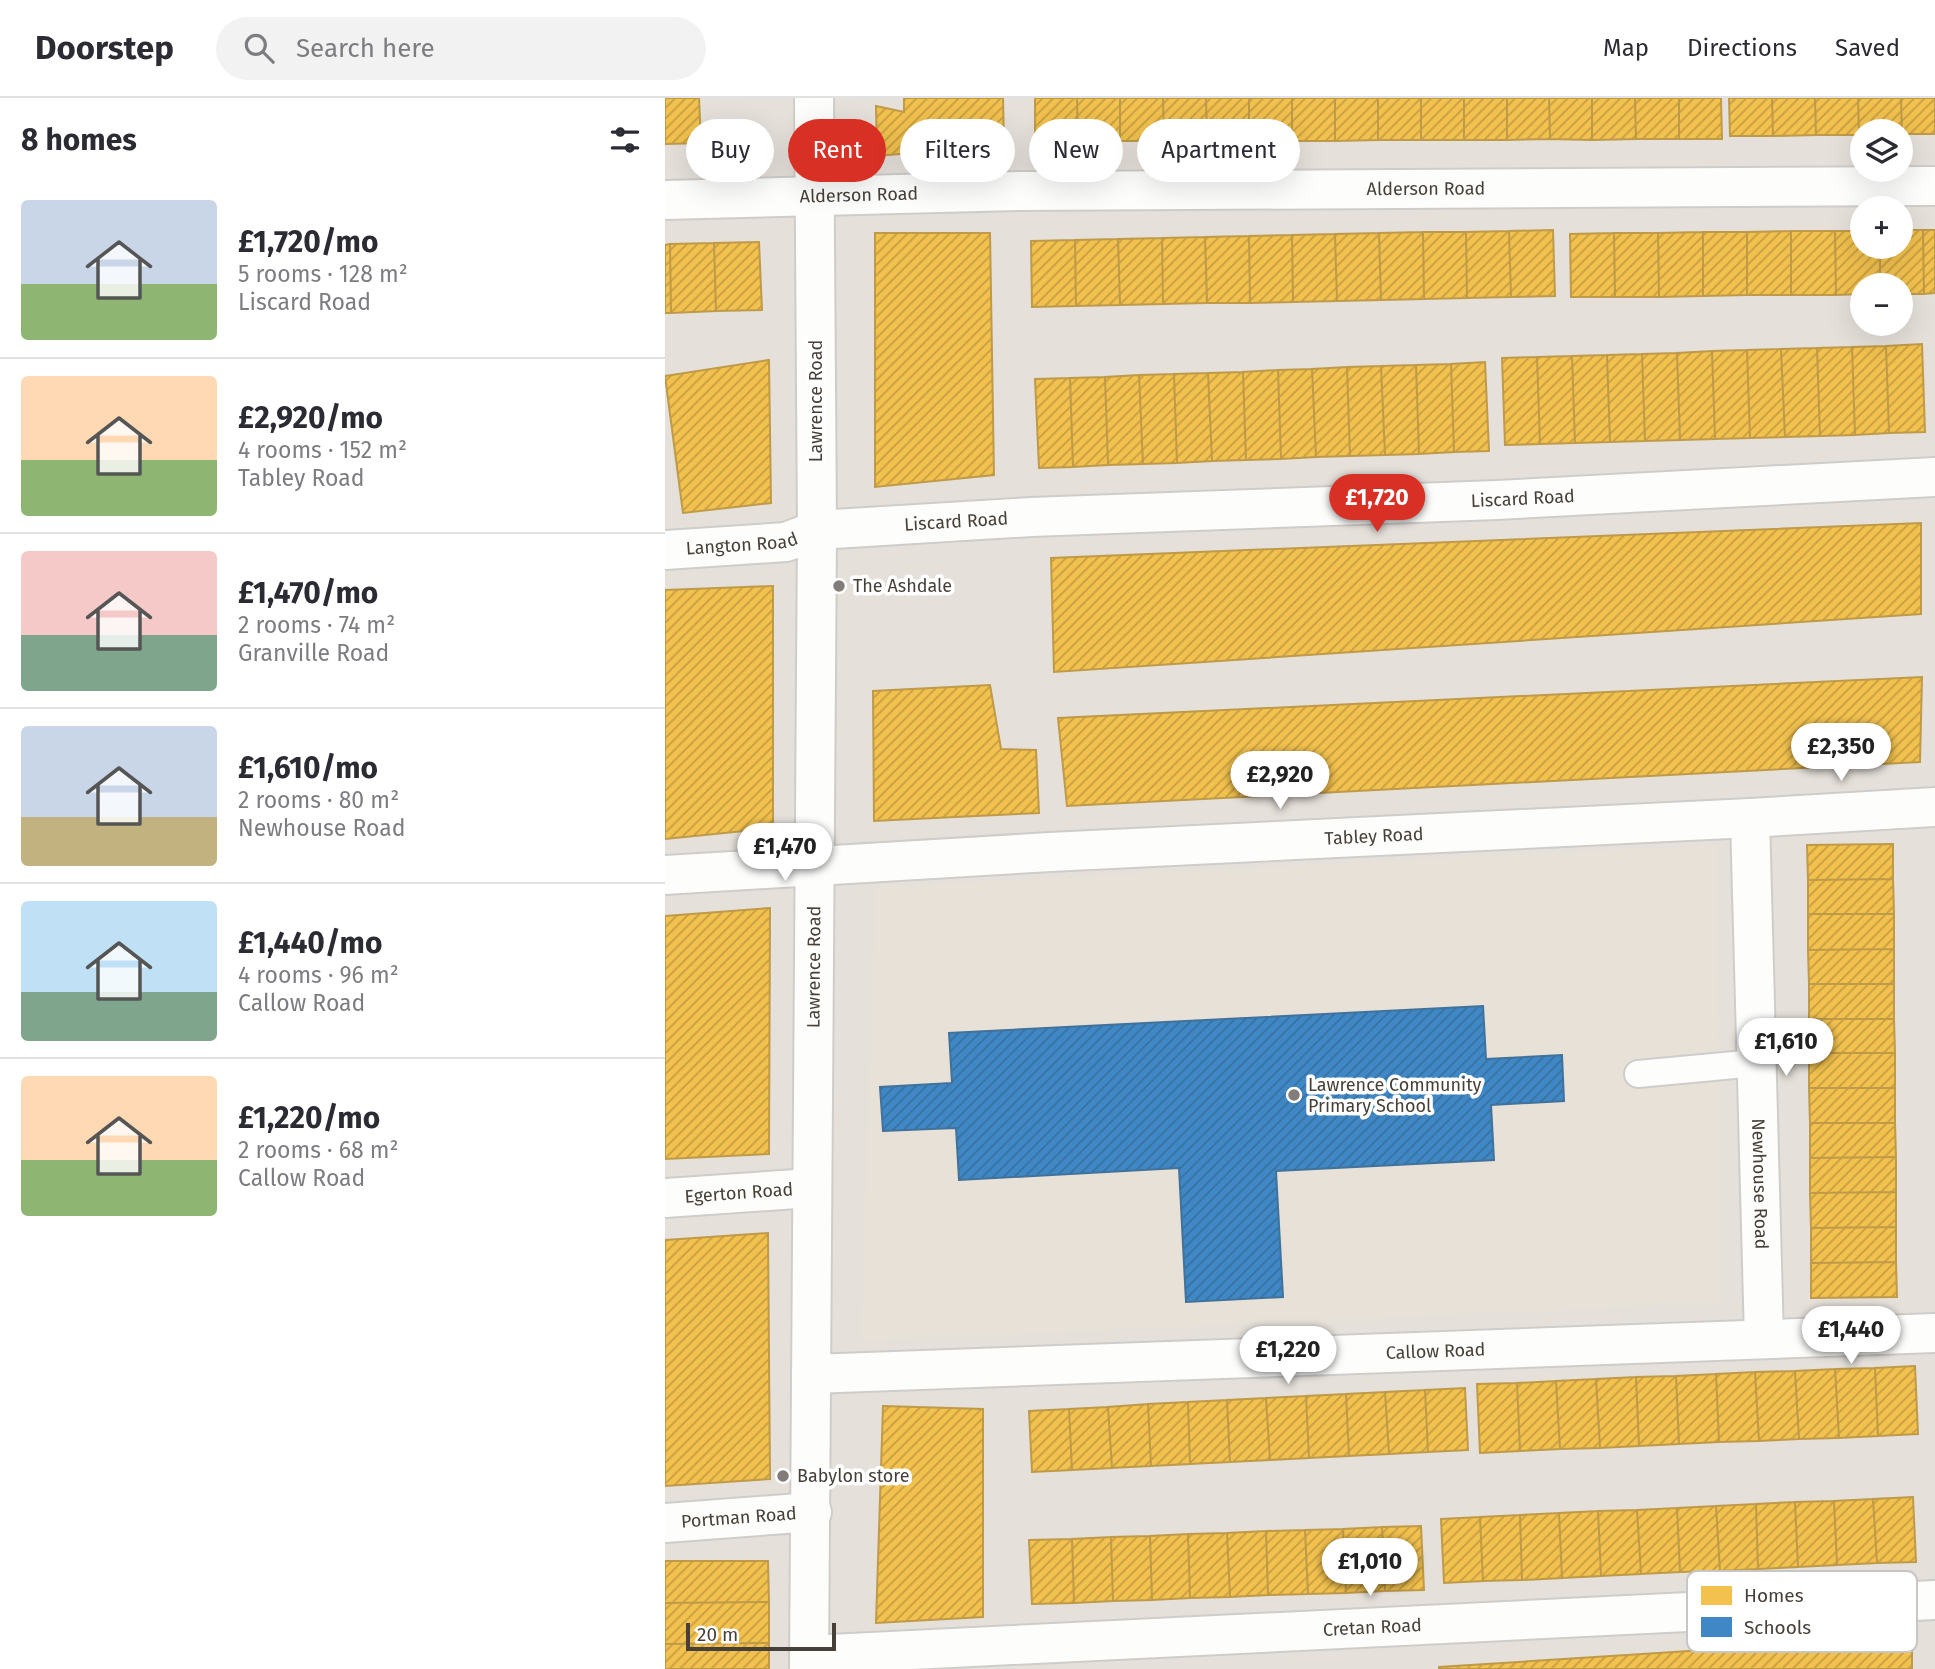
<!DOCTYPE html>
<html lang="en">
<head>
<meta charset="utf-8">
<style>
  :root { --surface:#fff; --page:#f2f2f3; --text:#2b2b33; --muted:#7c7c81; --line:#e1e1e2; --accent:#d93025 }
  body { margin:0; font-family:"Fira Sans",sans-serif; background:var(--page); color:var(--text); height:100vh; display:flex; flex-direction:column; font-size:26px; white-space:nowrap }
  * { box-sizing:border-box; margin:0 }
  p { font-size:23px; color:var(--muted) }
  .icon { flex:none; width:38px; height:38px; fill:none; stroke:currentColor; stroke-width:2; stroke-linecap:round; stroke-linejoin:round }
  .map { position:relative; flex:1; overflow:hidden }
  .panel { display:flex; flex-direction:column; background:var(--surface); width:665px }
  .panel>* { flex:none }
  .top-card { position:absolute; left:21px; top:21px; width:665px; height:63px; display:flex; gap:14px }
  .tools { position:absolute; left:1185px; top:21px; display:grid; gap:14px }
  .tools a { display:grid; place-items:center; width:63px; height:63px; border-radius:50%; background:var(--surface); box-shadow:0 7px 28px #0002; font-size:35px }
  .scale { position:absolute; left:21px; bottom:18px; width:150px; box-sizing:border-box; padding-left:7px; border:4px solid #474039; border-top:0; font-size:19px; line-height:24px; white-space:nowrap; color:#474039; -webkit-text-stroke:5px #fff; paint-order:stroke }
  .price { position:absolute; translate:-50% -60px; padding:0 16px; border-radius:24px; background:#fff; color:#222; font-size:23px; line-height:46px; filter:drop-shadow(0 2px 4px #0008) }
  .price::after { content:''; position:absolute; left:50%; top:42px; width:21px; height:16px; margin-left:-10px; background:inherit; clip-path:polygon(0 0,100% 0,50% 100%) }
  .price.on { background:var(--accent); color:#fff }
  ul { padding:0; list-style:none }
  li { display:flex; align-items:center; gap:21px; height:175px; padding:0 21px }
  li+li { border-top:2px solid var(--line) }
  li span { display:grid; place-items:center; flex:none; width:196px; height:140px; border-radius:7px; color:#555 }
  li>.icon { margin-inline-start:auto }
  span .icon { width:84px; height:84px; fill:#fffc; stroke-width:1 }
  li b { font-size:30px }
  h2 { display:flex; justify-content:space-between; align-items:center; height:84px; padding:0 21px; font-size:30px }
  .pill { padding:0 24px; border-radius:32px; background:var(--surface); box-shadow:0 7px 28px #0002; font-size:24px; line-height:63px }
  .pill.on { background:var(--accent); color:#fff }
  header { display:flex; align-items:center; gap:42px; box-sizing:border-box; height:98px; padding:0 35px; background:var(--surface); border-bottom:2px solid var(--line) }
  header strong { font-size:33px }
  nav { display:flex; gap:38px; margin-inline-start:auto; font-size:24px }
  .search { width:490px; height:63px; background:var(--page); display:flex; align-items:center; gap:18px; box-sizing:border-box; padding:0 24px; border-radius:38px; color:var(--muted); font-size:26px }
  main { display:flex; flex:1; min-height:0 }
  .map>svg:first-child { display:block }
</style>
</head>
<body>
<header>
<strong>Doorstep</strong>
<div class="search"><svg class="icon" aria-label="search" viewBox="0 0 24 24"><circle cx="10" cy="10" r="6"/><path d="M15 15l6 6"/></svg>Search here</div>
<nav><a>Map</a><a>Directions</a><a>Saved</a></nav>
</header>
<main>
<section class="panel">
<h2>8 homes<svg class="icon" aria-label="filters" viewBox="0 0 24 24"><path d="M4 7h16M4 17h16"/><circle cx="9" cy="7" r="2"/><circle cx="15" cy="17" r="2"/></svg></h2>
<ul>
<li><span style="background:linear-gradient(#c9d6e8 60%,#8fb573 0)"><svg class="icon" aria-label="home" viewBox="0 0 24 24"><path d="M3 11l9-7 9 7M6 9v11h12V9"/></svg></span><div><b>£1,720/mo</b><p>5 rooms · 128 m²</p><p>Liscard Road</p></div></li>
<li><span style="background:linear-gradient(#ffd9b3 60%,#8fb573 0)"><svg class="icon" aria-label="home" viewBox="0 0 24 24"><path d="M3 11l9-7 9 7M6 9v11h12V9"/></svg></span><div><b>£2,920/mo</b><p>4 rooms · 152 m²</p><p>Tabley Road</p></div></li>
<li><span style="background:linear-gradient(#f6c9c9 60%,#7fa58c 0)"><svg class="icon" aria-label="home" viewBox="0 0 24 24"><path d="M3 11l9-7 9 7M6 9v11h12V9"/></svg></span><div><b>£1,470/mo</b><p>2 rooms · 74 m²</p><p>Granville Road</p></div></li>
<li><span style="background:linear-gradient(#c9d6e8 65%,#c2b280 0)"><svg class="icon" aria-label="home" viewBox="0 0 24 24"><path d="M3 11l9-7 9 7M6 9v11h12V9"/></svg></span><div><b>£1,610/mo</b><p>2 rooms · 80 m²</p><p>Newhouse Road</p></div></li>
<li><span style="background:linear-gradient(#bfe0f5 65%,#7fa58c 0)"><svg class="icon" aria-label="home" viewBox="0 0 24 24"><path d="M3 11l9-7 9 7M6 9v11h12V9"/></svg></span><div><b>£1,440/mo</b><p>4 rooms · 96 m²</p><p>Callow Road</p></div></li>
<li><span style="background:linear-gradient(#ffd9b3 60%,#8fb573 0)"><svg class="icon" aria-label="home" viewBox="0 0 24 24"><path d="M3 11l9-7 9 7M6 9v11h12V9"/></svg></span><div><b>£1,220/mo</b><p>2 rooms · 68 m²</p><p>Callow Road</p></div></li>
</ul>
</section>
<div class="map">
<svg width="1270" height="1571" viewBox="0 0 1270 1571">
  <defs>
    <pattern id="homes-hatch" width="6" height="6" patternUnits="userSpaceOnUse" patternTransform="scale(1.75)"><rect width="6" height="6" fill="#f2c14e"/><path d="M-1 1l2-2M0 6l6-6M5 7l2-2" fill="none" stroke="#c69e42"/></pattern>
    <pattern id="schools-hatch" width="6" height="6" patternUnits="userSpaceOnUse" patternTransform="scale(1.75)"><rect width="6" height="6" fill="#3f88c5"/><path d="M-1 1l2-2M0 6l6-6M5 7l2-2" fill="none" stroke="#3771a1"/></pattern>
  </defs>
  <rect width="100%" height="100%" fill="#f1efec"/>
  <!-- residential -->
  <path fill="#e5e0da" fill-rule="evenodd" d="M 0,0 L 1270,0 L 1270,1571 L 0,1571 ZM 1197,33 L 1236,33 L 1236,72 L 1197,72 ZM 1197,110 L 1236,110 L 1236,149 L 1197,149 ZM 1197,187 L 1236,187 L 1236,226 L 1197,226 Z"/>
  <!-- education -->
  <path fill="#e7e1d8" d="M 1052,747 L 1055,1205 L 196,1243 L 211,789 Z"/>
  <!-- homes -->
  <path fill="url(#homes-hatch)" stroke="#bf9a48" stroke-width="2" d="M 0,0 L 34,0 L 36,45 L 0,46 Z
    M 239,0 L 338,0 L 339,47 L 212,58 L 211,8 L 239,14 Z
    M 370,0 L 412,0 L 413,43 L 370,43 Z
    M 412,0 L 455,0 L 455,43 L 413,43 Z
    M 455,0 L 498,0 L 499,43 L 455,43 Z
    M 498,0 L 541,0 L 542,43 L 499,43 Z
    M 541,0 L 584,0 L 584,43 L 542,43 Z
    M 584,0 L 627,0 L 627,43 L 584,43 Z
    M 627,0 L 670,0 L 670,43 L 627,43 Z
    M 670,0 L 713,0 L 713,42 L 670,43 Z
    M 713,0 L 756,0 L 756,42 L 713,42 Z
    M 756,0 L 799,0 L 799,42 L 756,42 Z
    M 799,0 L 842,0 L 842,42 L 799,42 Z
    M 842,0 L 884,0 L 885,41 L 842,42 Z
    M 884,0 L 927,0 L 927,42 L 885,41 Z
    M 927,0 L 970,0 L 971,41 L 927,42 Z
    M 970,0 L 1014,0 L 1014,41 L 971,41 Z
    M 1014,0 L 1056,0 L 1057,41 L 1014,41 Z
    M 1064,0 L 1107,0 L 1108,38 L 1065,38 Z
    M 1107,0 L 1150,0 L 1151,37 L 1108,38 Z
    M 1150,0 L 1193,0 L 1194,37 L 1151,37 Z
    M 1193,0 L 1236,0 L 1237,36 L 1236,33 L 1197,33 L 1197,37 L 1194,37 Z
    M 1236,0 L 1270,0 L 1270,36 L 1237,36 Z
    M 888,132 L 890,198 L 846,199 L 844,133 Z
    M 1236,132 L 1258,132 L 1259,196 L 1236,196 L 1236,187 L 1215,187 L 1215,149 L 1236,149 Z
    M 1258,132 L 1270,132 L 1270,195 L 1259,196 Z
    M 844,133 L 846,199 L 802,200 L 801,134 Z
    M 1126,133 L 1170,133 L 1171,197 L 1126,197 Z
    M 1126,133 L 1126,197 L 1082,197 L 1082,134 Z
    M 1170,133 L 1197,133 L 1197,149 L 1215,149 L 1215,187 L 1197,187 L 1197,196 L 1171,197 Z
    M 758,134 L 801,134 L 802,200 L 759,201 Z
    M 758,134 L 759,201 L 716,202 L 714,135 Z
    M 1038,134 L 1082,134 L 1082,197 L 1038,198 Z
    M 1038,134 L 1038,198 L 994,199 L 993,135 Z
    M 210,135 L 325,135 L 329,377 L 210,389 Z
    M 714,135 L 716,202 L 672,203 L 670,136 Z
    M 949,135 L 950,199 L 906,199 L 905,136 Z
    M 949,135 L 993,135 L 994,199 L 950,199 Z
    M 670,136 L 672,203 L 628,204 L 627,137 Z
    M 627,137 L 628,204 L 585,205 L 584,138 Z
    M 584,138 L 585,205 L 542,205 L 540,139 Z
    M 540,139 L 542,205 L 498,206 L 497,140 Z
    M 497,140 L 498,206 L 455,207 L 453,141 Z
    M 453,141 L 455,207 L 411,208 L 410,142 Z
    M 410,142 L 411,208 L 367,209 L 366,143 Z
    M 94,144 L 97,212 L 51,213 L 49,145 Z
    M 49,145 L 51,213 L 6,215 L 5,146 Z
    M 5,146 L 6,215 L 0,215 L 0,147 Z
    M 1257,246 L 1260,334 L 1224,335 L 1221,248 Z
    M 1221,248 L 1224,335 L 1190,337 L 1187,249 Z
    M 1187,249 L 1190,337 L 1155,338 L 1152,250 Z
    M 1152,250 L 1155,338 L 1120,339 L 1116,251 Z
    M 1116,251 L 1120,339 L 1085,340 L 1082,252 Z
    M 1082,252 L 1085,340 L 1050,341 L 1047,253 Z
    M 1047,253 L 1050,341 L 1015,342 L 1012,255 Z
    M 1012,255 L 1015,342 L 980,343 L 977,256 Z
    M 977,256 L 980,343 L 945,344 L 942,257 Z
    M 942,257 L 945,344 L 910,345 L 907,258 Z
    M 907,258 L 910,345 L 875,346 L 872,259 Z
    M 872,259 L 875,346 L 840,347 L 837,260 Z
    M 104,262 L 106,405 L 18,415 L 0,278 Z
    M 820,264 L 824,353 L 789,354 L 786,266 Z
    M 786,266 L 789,354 L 754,356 L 751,267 Z
    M 751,267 L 754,356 L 720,357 L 716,268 Z
    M 716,268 L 720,357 L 685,358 L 682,269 Z
    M 682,269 L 685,358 L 651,359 L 647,271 Z
    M 647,271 L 651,359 L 616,361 L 613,272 Z
    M 613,272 L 616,361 L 581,362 L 578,274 Z
    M 578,274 L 581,362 L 547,363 L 543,275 Z
    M 543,275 L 547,363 L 512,365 L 509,276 Z
    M 509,276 L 512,365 L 478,366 L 474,277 Z
    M 474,277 L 478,366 L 443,367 L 440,279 Z
    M 440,279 L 443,367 L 408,369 L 405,280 Z
    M 405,280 L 408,369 L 374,370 L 370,281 Z
    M 1256,425 L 1256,516 L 389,574 L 386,460 Z
    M 108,488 L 108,730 L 0,741 L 0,492 Z
    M 1257,579 L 1255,664 L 402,708 L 393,620 Z
    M 325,587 L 336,651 L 371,652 L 374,715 L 209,723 L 208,593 Z
    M 1228,746 L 1228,781 L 1143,782 L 1142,747 Z
    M 1228,781 L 1229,816 L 1143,816 L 1143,782 Z
    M 105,810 L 104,1056 L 0,1061 L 0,818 Z
    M 1143,816 L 1229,816 L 1229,851 L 1143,852 Z
    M 1229,851 L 1229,886 L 1144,886 L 1143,852 Z
    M 1144,886 L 1229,886 L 1229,921 L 1144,921 Z
    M 1144,921 L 1229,921 L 1230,955 L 1144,955 Z
    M 1144,955 L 1230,955 L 1230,990 L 1144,990 Z
    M 1144,990 L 1230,990 L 1230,1025 L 1145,1025 Z
    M 1145,1025 L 1230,1025 L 1231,1059 L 1145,1060 Z
    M 1231,1059 L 1231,1094 L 1145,1095 L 1145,1060 Z
    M 1231,1094 L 1231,1129 L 1146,1130 L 1145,1095 Z
    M 1231,1129 L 1231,1164 L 1146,1165 L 1146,1130 Z
    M 103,1135 L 105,1381 L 0,1388 L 0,1142 Z
    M 1231,1164 L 1232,1199 L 1146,1200 L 1146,1165 Z
    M 1250,1268 L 1253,1336 L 1213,1338 L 1210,1270 Z
    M 1210,1270 L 1213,1338 L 1174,1340 L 1170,1271 Z
    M 1170,1271 L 1174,1340 L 1134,1341 L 1130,1273 Z
    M 1130,1273 L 1134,1341 L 1094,1343 L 1090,1274 Z
    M 1090,1274 L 1094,1343 L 1054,1344 L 1051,1276 Z
    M 1051,1276 L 1054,1344 L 1014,1346 L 1011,1278 Z
    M 1011,1278 L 1014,1346 L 974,1348 L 971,1279 Z
    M 971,1279 L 974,1348 L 935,1350 L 931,1281 Z
    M 931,1281 L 935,1350 L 895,1351 L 891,1283 Z
    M 891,1283 L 895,1351 L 855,1353 L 852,1285 Z
    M 852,1285 L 855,1353 L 815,1355 L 812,1286 Z
    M 800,1290 L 803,1352 L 763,1354 L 760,1292 Z
    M 760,1292 L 763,1354 L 724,1356 L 720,1294 Z
    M 720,1294 L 724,1356 L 684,1358 L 681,1296 Z
    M 681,1296 L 684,1358 L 644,1360 L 641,1298 Z
    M 641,1298 L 644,1360 L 605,1362 L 601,1300 Z
    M 601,1300 L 605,1362 L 565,1364 L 562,1302 Z
    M 562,1302 L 565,1364 L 525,1366 L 523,1304 Z
    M 523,1304 L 525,1366 L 486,1368 L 483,1306 Z
    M 483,1306 L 486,1368 L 447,1370 L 443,1309 Z
    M 218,1308 L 318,1311 L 318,1519 L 211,1525 Z
    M 443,1309 L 447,1370 L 407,1372 L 404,1311 Z
    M 404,1311 L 407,1372 L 367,1374 L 364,1313 Z
    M 1248,1399 L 1251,1464 L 1212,1465 L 1208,1401 Z
    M 1208,1401 L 1212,1465 L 1172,1467 L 1169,1403 Z
    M 1169,1403 L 1172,1467 L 1133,1469 L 1130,1404 Z
    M 1130,1404 L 1133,1469 L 1093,1471 L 1091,1406 Z
    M 1091,1406 L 1093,1471 L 1055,1473 L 1051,1408 Z
    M 1051,1408 L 1055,1473 L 1015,1474 L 1012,1410 Z
    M 1012,1410 L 1015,1474 L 976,1476 L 972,1412 Z
    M 972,1412 L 976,1476 L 936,1478 L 933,1413 Z
    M 933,1413 L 936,1478 L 897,1480 L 894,1415 Z
    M 894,1415 L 897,1480 L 857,1482 L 855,1417 Z
    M 855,1417 L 857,1482 L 818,1483 L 815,1419 Z
    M 815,1419 L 818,1483 L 779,1485 L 776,1421 Z
    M 756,1428 L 759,1492 L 720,1493 L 717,1429 Z
    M 717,1429 L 720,1493 L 681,1495 L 678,1431 Z
    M 678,1431 L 681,1495 L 643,1496 L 640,1432 Z
    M 640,1432 L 643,1496 L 603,1497 L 601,1433 Z
    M 601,1433 L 603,1497 L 565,1499 L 562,1435 Z
    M 562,1435 L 565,1499 L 525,1500 L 523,1436 Z
    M 523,1436 L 525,1500 L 487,1502 L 485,1438 Z
    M 485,1438 L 487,1502 L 448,1503 L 446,1439 Z
    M 446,1439 L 448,1503 L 409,1505 L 407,1441 Z
    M 407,1441 L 409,1505 L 367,1506 L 364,1442 Z
    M 0,1463 L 103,1463 L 104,1504 L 0,1505 Z
    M 104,1504 L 104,1545 L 0,1546 L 0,1505 Z
    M 1247,1539 L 1247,1571 L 774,1571 L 774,1569 Z
    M 104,1545 L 104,1571 L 0,1571 L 0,1546 Z"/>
  <!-- schools -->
  <path fill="url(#schools-hatch)" stroke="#41729b" stroke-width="2" d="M 818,908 L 821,961 L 897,957 L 899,1003 L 826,1007 L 829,1062 L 611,1073 L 618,1199 L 521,1204 L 514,1070 L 294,1082 L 291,1030 L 218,1033 L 215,989 L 287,985 L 284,935 Z"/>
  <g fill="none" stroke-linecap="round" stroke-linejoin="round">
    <defs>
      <path id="service" d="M 973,976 L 1091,965"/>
      <g id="minor">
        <path id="s1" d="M 0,102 L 355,93 L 1270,88"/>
        <path id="s2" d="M 0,452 L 121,444 L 152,432 L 366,419 L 832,402 L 1270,379"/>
        <path id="s3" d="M 1085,720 L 1099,1241"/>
        <path id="s4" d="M 0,777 L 385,754 L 1085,720 L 1270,709"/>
        <path id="s5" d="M 0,1100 L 146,1090"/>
        <path id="s6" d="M 146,1276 L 1270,1235"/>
        <path id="s7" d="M 0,1425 L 147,1414"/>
        <path id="s8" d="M 144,1557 L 1270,1502"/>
        <path id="s9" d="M 144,1571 L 152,432 L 149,0"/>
      </g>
    </defs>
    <!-- service casing -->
    <use href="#service" stroke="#cfcdca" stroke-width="30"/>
    <!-- minor casing -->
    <use href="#minor" stroke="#cfcdca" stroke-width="42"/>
    <!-- service -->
    <use href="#service" stroke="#fdfdfc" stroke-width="26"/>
    <!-- minor -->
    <use href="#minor" stroke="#fdfdfc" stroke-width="38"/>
  </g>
  <!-- markers -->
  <g fill="#827d78" stroke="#fff" stroke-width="2.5">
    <circle cx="174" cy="488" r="7"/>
    <circle cx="629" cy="997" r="7"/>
    <circle cx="118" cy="1378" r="7"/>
  </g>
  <g text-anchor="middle" stroke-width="7" stroke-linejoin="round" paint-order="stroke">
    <!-- street labels -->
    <g font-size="18" fill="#474039" stroke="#fff">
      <text dy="6" stroke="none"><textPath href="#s1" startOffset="761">Alderson Road</textPath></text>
      <text dy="6" stroke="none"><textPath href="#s1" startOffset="194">Alderson Road</textPath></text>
      <text transform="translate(151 303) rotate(-90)" y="6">Lawrence Road</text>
      <text dy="6" stroke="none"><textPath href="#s2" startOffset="861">Liscard Road</textPath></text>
      <text dy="6" stroke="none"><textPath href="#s2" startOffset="294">Liscard Road</textPath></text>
      <text dy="6" stroke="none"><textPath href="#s2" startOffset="77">Langton Road</textPath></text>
      <text dy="6" stroke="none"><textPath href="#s4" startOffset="710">Tabley Road</textPath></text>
      <text dy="6" stroke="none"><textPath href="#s9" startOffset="702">Lawrence Road</textPath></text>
      <text dy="6" stroke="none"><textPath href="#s3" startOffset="366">Newhouse Road</textPath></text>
      <text dy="6" stroke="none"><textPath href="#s5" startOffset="74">Egerton Road</textPath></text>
      <text dy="6" stroke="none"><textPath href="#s6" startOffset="625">Callow Road</textPath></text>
      <text dy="6" stroke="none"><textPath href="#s7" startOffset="74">Portman Road</textPath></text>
      <text dy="6" stroke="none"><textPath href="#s8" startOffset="564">Cretan Road</textPath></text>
    </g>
    <!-- poi labels -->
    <g font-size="18" fill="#474039" stroke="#fff" text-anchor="start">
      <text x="188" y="494">The Ashdale</text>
      <text x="643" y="993">Lawrence Community<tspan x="643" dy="21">Primary School</tspan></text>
      <text x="132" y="1384">Babylon store</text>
    </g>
  </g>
  <!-- legend -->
  <rect x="1022" y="1473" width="230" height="81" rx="10" fill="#fff" stroke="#c8c6c4" stroke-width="2"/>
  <rect x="1036" y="1488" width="31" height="19" fill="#f2c14e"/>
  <rect x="1036" y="1519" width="31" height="20" fill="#3f88c5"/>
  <g font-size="19" fill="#474039">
    <text x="1079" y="1504">Homes</text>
    <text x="1079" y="1536">Schools</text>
  </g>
</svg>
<div class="tools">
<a><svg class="icon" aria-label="layers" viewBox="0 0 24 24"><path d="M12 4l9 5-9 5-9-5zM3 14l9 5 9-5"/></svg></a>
<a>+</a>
<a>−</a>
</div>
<div class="scale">20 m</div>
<b class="price on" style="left:712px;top:436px">£1,720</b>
<b class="price" style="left:1176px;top:685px">£2,350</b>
<b class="price" style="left:615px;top:713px">£2,920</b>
<b class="price" style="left:120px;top:785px">£1,470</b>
<b class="price" style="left:1121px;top:980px">£1,610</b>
<b class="price" style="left:1186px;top:1268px">£1,440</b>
<b class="price" style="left:623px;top:1288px">£1,220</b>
<b class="price" style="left:705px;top:1500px">£1,010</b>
<div class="top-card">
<a class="pill">Buy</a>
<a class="pill on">Rent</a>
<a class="pill">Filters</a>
<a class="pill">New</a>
<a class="pill">Apartment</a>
</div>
</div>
</main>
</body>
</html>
